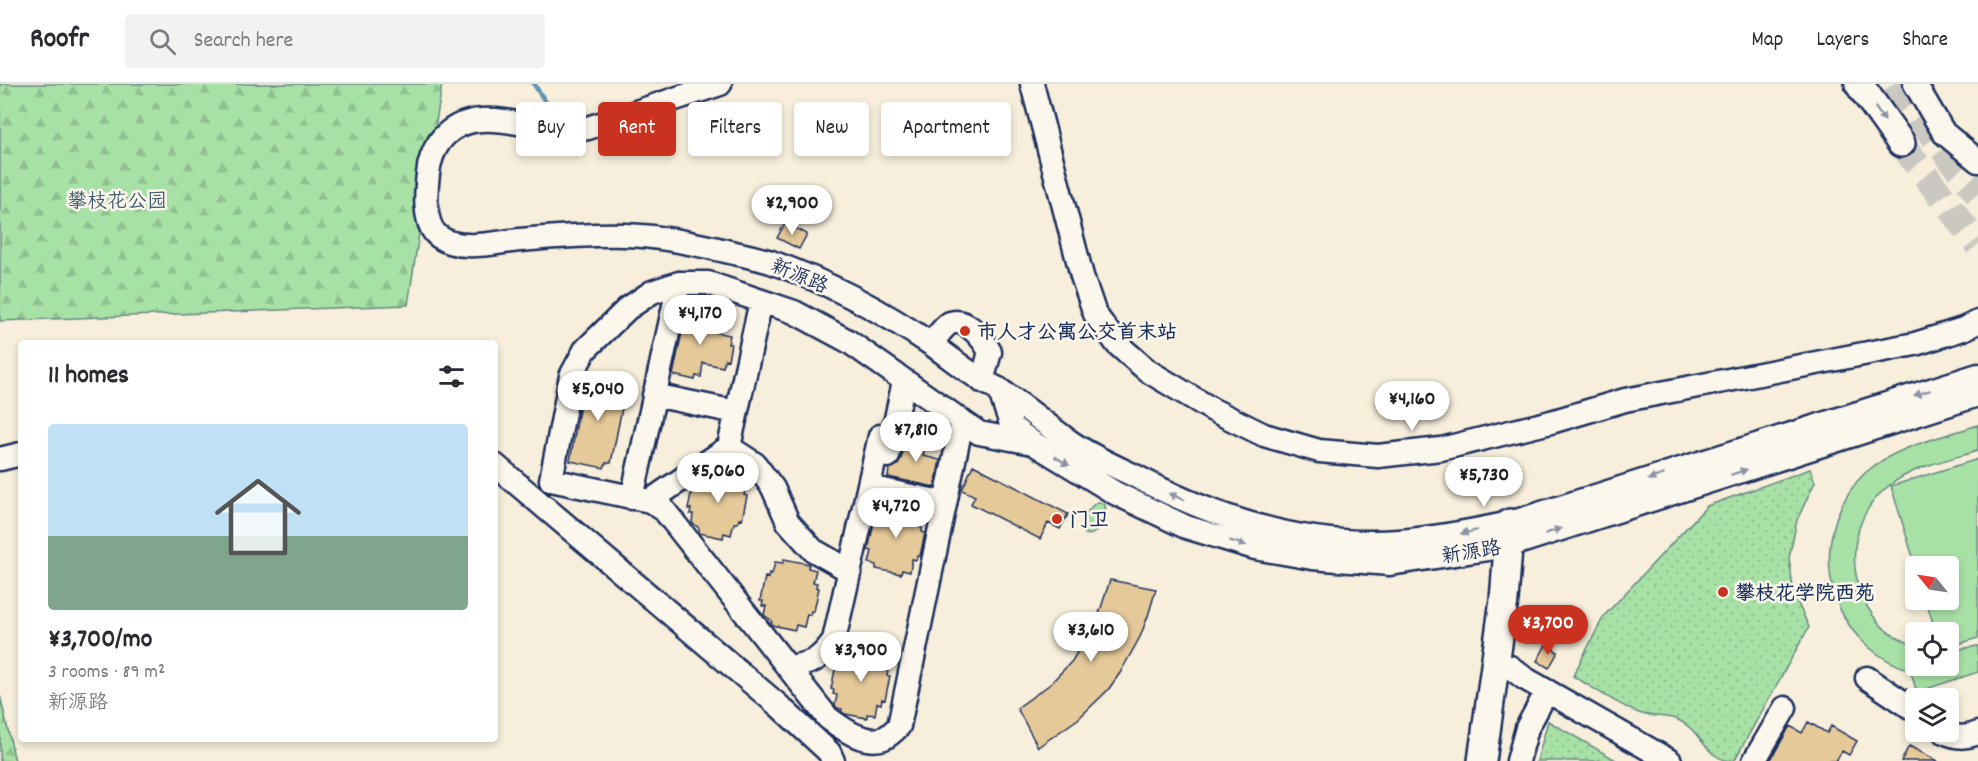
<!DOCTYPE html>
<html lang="en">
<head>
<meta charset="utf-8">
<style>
  :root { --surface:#fff; --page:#f2f2f3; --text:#2b2b33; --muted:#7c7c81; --line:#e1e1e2; --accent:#c8321e }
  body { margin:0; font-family:Dekko,"LXGW WenKai TC",sans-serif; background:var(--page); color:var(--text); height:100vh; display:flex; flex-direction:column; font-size:22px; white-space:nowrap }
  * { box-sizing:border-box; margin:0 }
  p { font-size:20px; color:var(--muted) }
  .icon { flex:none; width:33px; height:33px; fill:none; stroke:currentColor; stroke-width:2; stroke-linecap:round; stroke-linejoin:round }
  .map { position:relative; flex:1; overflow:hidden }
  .sheet { position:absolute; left:18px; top:256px; width:480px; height:402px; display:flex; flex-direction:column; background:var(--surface); border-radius:6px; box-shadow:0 3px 9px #0003 }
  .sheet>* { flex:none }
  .hud { position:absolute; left:516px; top:18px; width:570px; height:54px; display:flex; gap:12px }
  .needle { width:39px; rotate:300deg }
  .fabs { position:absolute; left:1905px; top:472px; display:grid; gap:12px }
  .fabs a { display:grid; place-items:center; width:54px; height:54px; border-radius:6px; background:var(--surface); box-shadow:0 3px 9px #0003; font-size:30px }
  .price { position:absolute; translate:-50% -51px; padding:0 14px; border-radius:21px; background:#fff; color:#222; font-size:20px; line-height:39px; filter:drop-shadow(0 2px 3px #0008) }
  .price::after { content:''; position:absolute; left:50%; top:36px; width:18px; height:14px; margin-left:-9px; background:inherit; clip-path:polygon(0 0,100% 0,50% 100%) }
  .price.selected { background:var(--accent); color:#fff }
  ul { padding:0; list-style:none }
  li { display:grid; align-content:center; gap:12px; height:318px; padding:0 30px }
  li+li { border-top:2px solid var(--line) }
  li span { display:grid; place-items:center; height:186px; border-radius:6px; color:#555 }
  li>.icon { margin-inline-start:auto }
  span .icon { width:108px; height:108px; fill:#fffc; stroke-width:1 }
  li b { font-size:26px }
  h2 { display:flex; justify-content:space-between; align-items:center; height:72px; padding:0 30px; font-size:26px }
  .pill { padding:0 21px; border-radius:6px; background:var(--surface); box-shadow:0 3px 9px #0003; font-size:21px; line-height:54px }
  .pill.selected { background:var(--accent); color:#fff }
  header { display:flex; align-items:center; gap:36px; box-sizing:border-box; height:84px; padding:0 30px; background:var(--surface); border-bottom:2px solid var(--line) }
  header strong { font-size:28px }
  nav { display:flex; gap:33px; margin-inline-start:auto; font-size:21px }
  .search { width:420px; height:54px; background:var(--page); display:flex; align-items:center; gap:15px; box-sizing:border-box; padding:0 21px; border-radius:6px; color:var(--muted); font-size:22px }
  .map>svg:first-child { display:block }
</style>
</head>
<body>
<header>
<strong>Roofr</strong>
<div class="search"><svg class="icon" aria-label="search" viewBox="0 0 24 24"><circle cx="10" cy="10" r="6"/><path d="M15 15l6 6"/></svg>Search here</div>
<nav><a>Map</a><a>Layers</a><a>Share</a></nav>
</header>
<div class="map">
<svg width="1978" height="677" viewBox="0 0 1978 677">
  <defs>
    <pattern id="forest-firs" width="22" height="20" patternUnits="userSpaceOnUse" patternTransform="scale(1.5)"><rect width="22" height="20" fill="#a8e1a5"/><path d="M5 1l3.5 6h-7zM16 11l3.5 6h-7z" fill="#90c190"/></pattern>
    <pattern id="garden-dots" width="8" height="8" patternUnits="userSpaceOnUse" patternTransform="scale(1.5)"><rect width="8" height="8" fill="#a8e1a5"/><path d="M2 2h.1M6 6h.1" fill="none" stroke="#90c190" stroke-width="1.8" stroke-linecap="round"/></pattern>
  </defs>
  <rect width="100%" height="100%" fill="#f7eedb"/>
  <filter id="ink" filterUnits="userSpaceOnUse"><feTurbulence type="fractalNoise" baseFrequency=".0167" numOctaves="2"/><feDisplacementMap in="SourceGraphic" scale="12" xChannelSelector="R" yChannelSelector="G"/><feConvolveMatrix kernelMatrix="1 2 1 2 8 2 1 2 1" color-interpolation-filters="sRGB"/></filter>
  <g filter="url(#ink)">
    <!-- grass -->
    <path fill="#a8e1a5" stroke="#628882" stroke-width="1.5" d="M 1978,341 L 1978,367 C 1947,376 1910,383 1885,405 C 1842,442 1846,511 1887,547 C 1895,553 1907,558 1915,562 L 1916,582 L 1948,582 L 1949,567 L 1978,562 L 1978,588 L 1917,608 L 1910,586 C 1845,565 1815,499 1836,435 C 1842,419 1852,401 1865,389 C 1896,362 1939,354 1978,341 Z
      M 1978,375 L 1978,554 L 1949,563 L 1948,549 L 1936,549 L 1926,516 L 1948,516 L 1948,483 L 1916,483 L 1891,402 Z
      M 1099,418 L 1105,421 C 1108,432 1094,461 1082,447 C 1081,437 1089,421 1099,418 Z"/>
    <!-- forest -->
    <path fill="url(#forest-firs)" stroke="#628882" stroke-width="1.5" d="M 0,0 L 442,0 L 408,221 L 0,237 Z
      M 0,611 L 15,677 L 0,677 Z"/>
    <!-- garden -->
    <path fill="url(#garden-dots)" stroke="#628882" stroke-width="1.5" d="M 1810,385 L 1815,398 L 1797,436 L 1789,474 L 1794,511 L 1809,543 L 1734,677 C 1705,677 1702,647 1680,637 C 1667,630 1651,634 1639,629 C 1616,620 1594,604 1573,592 L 1604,532 L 1707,422 Z
      M 1548,637 L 1616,676 L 1617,677 L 1537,677 Z"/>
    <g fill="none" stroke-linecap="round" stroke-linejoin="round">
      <!-- stream -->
      <path stroke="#5f95b4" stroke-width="5" d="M 534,0 L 548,22"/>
    </g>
    <!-- building -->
    <path fill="#e5c999" stroke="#1b2f5e" stroke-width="1.5" d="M 785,139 L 807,150 L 799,165 L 777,154 Z
      M 687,224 L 709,229 L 709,232 L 713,233 L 710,247 L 730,251 L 728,260 L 731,260 L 728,276 L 725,275 L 723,283 L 703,279 L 701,293 L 696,292 L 695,296 L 673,291 Z
      M 588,291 L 622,298 L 621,304 L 626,304 L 611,379 L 606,379 L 604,384 L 570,377 L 584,297 L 587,296 Z
      M 907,349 L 926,353 L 923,372 L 940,376 L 935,403 L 888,393 L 889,385 L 898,381 L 901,375 Z
      M 973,381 L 1068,430 L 1060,445 L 1048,439 L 1040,455 L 971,420 L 975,412 L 962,406 Z
      M 721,385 L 737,388 L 736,392 L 743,394 L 741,406 L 745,407 L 744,411 L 747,412 L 742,436 L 739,435 L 738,439 L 734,439 L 731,451 L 724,449 L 723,454 L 699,449 L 699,444 L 692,439 L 693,430 L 690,430 L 691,425 L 688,425 L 692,405 Z
      M 889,421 L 914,426 L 914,429 L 921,431 L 919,443 L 922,444 L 922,448 L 925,449 L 920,472 L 917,472 L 916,476 L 912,475 L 910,488 L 902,486 L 901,490 L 876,485 L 876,481 L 869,479 L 872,467 L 868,466 L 875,434 L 878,435 L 881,422 L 888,424 Z
      M 784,475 L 809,480 L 808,484 L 816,486 L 813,498 L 817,499 L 816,503 L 819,504 L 814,527 L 811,527 L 810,531 L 807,530 L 804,543 L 796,541 L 795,546 L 772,541 L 771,536 L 764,531 L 766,522 L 762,522 L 763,517 L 760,517 L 765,493 L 768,494 L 769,489 L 772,490 L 775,478 L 783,479 Z
      M 1110,496 L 1156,505 L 1148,532 L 1140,553 L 1120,589 L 1108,606 L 1078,635 L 1038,663 L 1017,624 L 1049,601 L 1072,577 L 1098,533 Z
      M 1546,561 L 1558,568 L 1549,584 L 1537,577 Z
      M 854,563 L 880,569 L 879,573 L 887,574 L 884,587 L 888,587 L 887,592 L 890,592 L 885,616 L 882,615 L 881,620 L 877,619 L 875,631 L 867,630 L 867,634 L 845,630 L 841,627 L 842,625 L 837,624 L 835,621 L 837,611 L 833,610 L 834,606 L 831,605 L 836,581 L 839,582 L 840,578 L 844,579 L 846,566 L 853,568 Z
      M 1808,638 L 1827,649 L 1831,642 L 1857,657 L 1849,671 L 1842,667 L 1836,677 L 1770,677 L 1790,642 L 1802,649 Z
      M 1909,662 L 1938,677 L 1901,677 Z"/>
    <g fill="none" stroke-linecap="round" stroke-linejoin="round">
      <!-- major-tunnel -->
      <path stroke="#cbc8c2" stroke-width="27" stroke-dasharray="27 14" stroke-linecap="butt" d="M 1893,0 L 1978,110
        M 1901,59 L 1978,161"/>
      <defs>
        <path id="minor" d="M 720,0 L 588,44 C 579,46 570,47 560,46 C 522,43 469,19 440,57 C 433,67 429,78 428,90 C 426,107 423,138 437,151 C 457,169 496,158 520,156 C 555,153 590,150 625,151 C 661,152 696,160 730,168 C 744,171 758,174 771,178 C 828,198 884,228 934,262 C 949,273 964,285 980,295 C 985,299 992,301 998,305 C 1024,321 1047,342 1072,359 C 1091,372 1114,382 1135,392 C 1216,435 1306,464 1399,457 C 1436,454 1473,447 1510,439 L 1978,291
          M 1032,0 L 1082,192 L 1095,230 L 1117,260 L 1148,287 L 1213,326 L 1264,351 L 1319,367 L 1378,372 L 1441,365 L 1551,338 L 1625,316 L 1915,260 L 1963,245 L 1978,238
          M 1915,0 L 1944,49 L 1978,77
          M 931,260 C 936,254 943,243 950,239 C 967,233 984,256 990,268 L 982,297
          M 999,305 L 1012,343 L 1033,359 L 1115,409 L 1186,443 L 1255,464 L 1312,474 L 1390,480 L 1508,462 L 1978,311
          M 654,311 L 736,328
          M 962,338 L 899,642 C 895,646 889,652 884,654 C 864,661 843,645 828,634 L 664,426 L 650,417 L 551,396 L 571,292 L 585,266 L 627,225 L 652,208 L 679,199 L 708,199 L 794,228 L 848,257 L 979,349 L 1033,359
          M 729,363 L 755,380 L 773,404 L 788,438 L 813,466 L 850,487
          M 888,372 L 904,297
          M 0,375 L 21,370
          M 495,381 L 778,621 L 829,668 L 833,677
          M 869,403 L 945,419
          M 632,414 L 679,199
          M 650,417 L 729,363 L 761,217
          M 788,583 C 812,580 820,576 834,556 L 880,352
          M 1510,583 L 1524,594 L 1670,677
          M 1867,594 L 1916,627
          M 1944,648 C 1957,654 1965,654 1978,649
          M 1518,677 L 1527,644 L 1547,607
          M 1754,677 L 1785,624"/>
        <path id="major" d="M 1859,0 L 1901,59
          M 1482,677 L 1504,516 L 1510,439"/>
      </defs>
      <!-- minor casing -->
      <use href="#minor" stroke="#1b2f5e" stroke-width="27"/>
      <!-- major casing -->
      <use href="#major" stroke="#1b2f5e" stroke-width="32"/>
      <!-- minor -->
      <use href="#minor" stroke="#fbf7ec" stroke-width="22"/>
      <!-- major -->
      <use href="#major" stroke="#fbf7ec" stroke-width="27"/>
    </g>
    <!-- one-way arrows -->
    <defs><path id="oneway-solid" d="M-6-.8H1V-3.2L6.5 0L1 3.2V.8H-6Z" transform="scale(1.5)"/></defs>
    <g fill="#8b93a5">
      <use href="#oneway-solid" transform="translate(1880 30) rotate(54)"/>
      <use href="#oneway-solid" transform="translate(1922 309) rotate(162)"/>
      <use href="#oneway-solid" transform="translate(1062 377) rotate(31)"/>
      <use href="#oneway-solid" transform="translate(1739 388) rotate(-18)"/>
      <use href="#oneway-solid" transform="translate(1656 393) rotate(162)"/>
      <use href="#oneway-solid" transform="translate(1177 413) rotate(-156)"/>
      <use href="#oneway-solid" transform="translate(1553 447) rotate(-18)"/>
      <use href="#oneway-solid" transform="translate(1469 448) rotate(168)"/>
      <use href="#oneway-solid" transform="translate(1238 459) rotate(17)"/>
    </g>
  </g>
  <!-- markers -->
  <g fill="#c8321e" stroke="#fbf7ec" stroke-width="2">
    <circle cx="965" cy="247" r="6"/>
    <circle cx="1057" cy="435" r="6"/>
    <circle cx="1723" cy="508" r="6"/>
  </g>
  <g text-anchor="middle" stroke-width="5" stroke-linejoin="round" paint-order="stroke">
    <!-- park labels -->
    <g font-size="20" fill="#3e5c70" stroke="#fbf7ec">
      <text x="117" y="123">攀枝花公园</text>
    </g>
    <!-- street labels -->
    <g font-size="20" fill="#1b2f5e" stroke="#fbf7ec">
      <text transform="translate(800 191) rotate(23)" y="7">新源路</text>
      <text transform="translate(1471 467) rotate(-9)" y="7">新源路</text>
    </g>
    <!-- poi labels -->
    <g font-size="20" font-weight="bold" fill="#1b2f5e" stroke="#fbf7ec" text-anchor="start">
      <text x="977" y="254">市人才公寓公交首末站</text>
      <text x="1069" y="442">门卫</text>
      <text x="1735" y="515">攀枝花学院西苑</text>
    </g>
  </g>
</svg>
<div class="fabs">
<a><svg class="needle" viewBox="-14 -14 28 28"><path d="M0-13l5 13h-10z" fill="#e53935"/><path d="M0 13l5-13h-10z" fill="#7c7c81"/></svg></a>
<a><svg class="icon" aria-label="locate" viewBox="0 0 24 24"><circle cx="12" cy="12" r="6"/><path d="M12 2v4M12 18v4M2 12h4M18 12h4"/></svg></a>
<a><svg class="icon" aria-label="layers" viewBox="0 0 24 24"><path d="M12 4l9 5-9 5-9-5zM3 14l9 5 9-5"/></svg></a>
</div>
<b class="price" style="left:792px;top:152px">¥2,900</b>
<b class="price" style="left:700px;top:262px">¥4,170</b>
<b class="price" style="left:598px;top:338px">¥5,040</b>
<b class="price" style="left:1412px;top:348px">¥4,160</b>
<b class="price" style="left:916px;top:379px">¥7,810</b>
<b class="price" style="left:718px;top:420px">¥5,060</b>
<b class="price" style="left:1484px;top:424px">¥5,730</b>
<b class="price" style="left:896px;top:455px">¥4,720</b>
<b class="price selected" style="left:1548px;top:572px">¥3,700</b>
<b class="price" style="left:1091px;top:579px">¥3,610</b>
<b class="price" style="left:861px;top:599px">¥3,900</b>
<div class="hud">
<a class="pill">Buy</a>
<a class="pill selected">Rent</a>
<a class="pill">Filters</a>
<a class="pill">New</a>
<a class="pill">Apartment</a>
</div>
<section class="sheet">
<h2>11 homes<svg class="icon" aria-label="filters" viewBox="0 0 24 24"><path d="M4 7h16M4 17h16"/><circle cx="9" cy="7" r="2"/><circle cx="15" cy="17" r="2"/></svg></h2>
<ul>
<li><span style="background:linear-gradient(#bfe0f5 60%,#7fa58c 0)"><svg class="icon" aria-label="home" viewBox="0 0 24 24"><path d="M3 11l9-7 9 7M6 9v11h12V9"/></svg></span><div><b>¥3,700/mo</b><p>3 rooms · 89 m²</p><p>新源路</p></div></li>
</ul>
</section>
</div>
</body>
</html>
